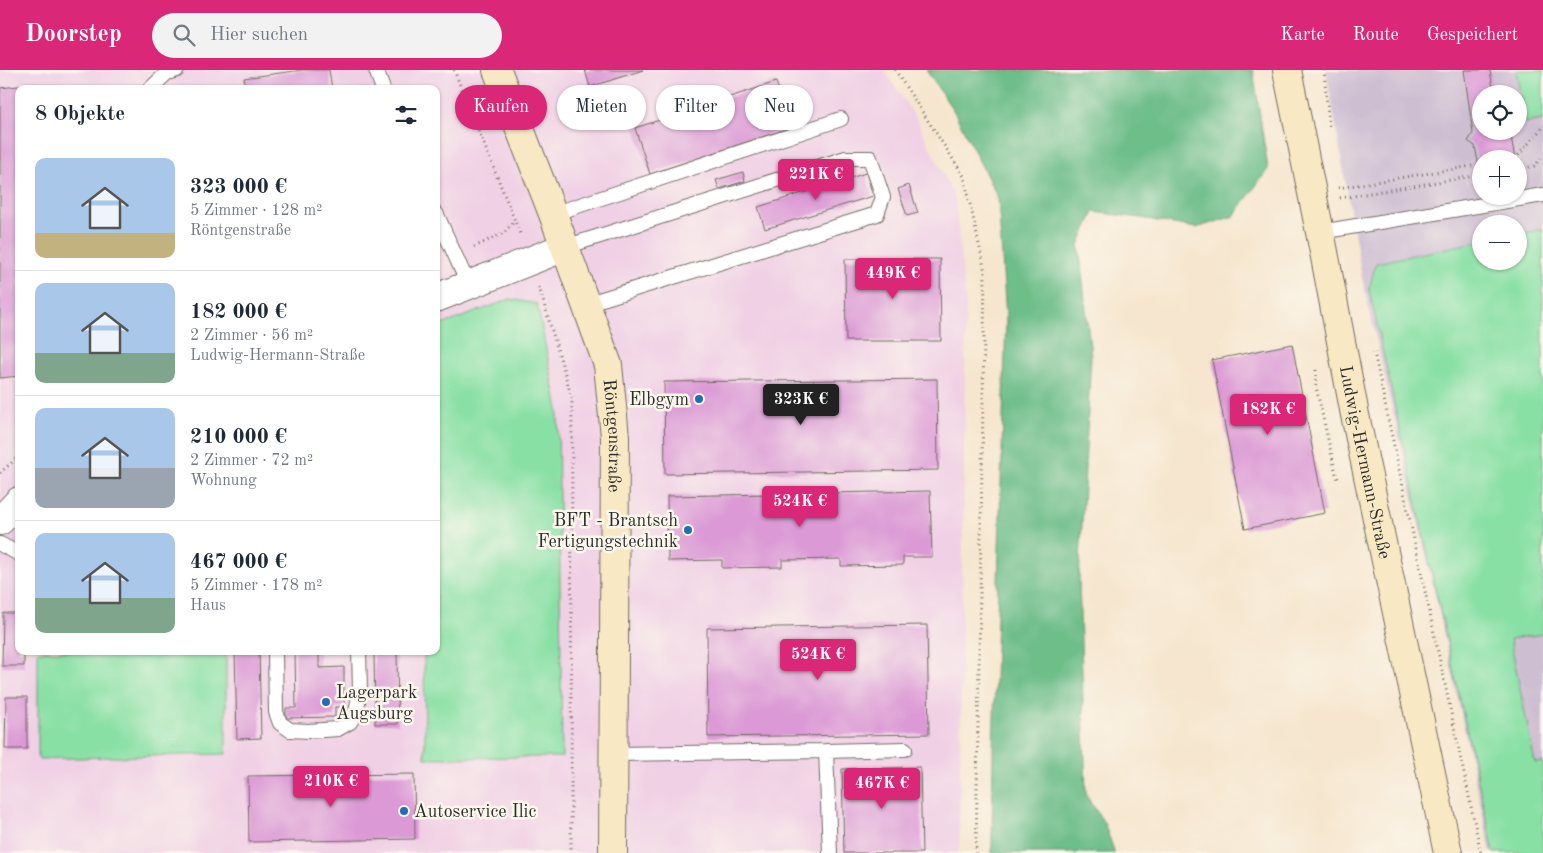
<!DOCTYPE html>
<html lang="de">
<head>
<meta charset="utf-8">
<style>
  :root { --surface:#fff; --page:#f2f2f3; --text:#1f2937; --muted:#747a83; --line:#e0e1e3; --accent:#db2777 }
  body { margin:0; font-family:"Old Standard TT",serif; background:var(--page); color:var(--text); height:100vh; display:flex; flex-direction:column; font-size:19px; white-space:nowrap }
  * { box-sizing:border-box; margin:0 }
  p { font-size:16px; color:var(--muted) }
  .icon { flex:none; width:28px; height:28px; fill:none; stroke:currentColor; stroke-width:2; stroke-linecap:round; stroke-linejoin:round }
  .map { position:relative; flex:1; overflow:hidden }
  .side { position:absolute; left:15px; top:15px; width:425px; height:570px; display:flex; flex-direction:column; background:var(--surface); border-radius:10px; box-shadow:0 1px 4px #0004 }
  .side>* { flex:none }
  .banner { position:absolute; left:455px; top:15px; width:475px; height:45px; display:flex; gap:10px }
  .controls { position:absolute; left:1472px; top:15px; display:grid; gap:10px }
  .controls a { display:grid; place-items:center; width:55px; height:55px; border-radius:50%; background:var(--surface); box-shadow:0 1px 4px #0004; font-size:25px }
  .price { position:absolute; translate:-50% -42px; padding:0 11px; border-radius:5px; background:var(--accent); color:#fff; font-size:16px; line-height:32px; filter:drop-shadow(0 1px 2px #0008) }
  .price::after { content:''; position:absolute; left:50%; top:30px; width:15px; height:11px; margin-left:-8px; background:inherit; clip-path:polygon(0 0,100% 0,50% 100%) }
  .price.on { background:#222; color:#fff }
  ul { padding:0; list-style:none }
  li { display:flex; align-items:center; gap:15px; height:125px; padding:0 20px }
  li+li { border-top:1px solid var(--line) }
  li span { display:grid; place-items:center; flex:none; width:140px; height:100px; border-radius:10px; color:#555 }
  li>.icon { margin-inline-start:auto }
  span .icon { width:60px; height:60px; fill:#fffc; stroke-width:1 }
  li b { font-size:21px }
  h2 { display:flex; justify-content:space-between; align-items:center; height:60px; padding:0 20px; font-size:21px }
  .pill { padding:0 18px; border-radius:22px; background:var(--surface); box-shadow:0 1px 4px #0004; font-size:18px; line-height:45px }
  .pill.on { background:var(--accent); color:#fff }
  header { display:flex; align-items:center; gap:30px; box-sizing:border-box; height:70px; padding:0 25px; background:var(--accent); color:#fff }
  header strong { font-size:24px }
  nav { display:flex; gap:28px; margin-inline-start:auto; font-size:18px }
  .search { width:350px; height:45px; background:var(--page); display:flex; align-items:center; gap:12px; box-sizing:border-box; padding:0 18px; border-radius:28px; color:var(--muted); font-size:19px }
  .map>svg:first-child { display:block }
</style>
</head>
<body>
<header>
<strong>Doorstep</strong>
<div class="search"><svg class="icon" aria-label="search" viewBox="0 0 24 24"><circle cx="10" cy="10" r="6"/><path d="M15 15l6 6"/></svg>Hier suchen</div>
<nav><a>Karte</a><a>Route</a><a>Gespeichert</a></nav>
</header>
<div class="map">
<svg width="1543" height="783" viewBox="0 0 1543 783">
  <rect width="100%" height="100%" fill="#fbf7ec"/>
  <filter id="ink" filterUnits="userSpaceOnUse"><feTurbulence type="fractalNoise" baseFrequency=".02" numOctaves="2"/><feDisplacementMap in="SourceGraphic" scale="10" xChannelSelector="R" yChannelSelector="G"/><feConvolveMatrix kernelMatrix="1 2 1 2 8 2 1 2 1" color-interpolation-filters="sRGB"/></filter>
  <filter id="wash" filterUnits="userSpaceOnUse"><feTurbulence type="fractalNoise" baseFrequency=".0096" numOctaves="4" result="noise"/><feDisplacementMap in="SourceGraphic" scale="20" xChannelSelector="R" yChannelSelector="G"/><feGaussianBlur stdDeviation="1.12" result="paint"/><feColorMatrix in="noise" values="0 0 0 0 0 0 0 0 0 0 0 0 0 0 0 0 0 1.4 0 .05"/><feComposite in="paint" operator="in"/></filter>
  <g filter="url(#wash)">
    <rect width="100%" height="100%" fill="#f6e6cf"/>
    <!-- built -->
    <path fill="#f0d0e5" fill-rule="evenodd" d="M 0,0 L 884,0 L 916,48 L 955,129 L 966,235 L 959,783 L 0,783 ZM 19,19 L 436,19 L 436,581 L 19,581 Z"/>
    <!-- industrial -->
    <path fill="#cebed2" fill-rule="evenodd" d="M 1326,0 L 1543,0 L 1543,783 L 1491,783 L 1439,542 L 1362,208 ZM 1481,24 L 1519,24 L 1519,61 L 1481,61 ZM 1481,89 L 1519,89 L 1519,126 L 1481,126 ZM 1481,154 L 1519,154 L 1519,191 L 1481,191 Z"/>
    <!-- green -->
    <path fill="#89e0a5" stroke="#5a8668" d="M 1516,0 L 1543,0 L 1543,50 L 1525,53 Z
      M 1543,159 L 1543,564 L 1510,569 L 1535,693 L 1543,692 L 1543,783 L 1494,783 L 1369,219 L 1376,193 L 1481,171 L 1481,191 L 1519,191 L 1519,164 Z
      M 510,229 L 537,234 L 558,339 L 562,687 L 425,688 L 424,581 L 436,581 L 436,257 Z
      M 38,581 L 226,581 L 226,684 L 38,689 Z"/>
    <!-- forest -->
    <path fill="#6ebe8a" stroke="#4c745a" d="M 926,0 L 1253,0 L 1268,99 L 1234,146 L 1196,158 L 1141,148 L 1094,142 L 1079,175 L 1091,286 L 1079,510 L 1086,725 L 1104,753 L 1115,783 L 992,783 L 993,678 L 1006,247 L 998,128 L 955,43 Z"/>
    <g id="blocks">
      <!-- building -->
      <path fill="#db9ad5" d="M 302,0 L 329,0 L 332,19 L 246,19 L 244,8 Z
        M 585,0 L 643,0 L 590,17 Z
        M 1464,0 L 1490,0 L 1494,24 L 1481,24 L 1481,61 L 1510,61 L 1515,89 L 1481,89 L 1481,108 L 1475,76 L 1468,71 L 1473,63 Z
        M 776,12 L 792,57 L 650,104 L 635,58 Z
        M 36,14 L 37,19 L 19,19 L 19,306 L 0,308 L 0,18 Z
        M 743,102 L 745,111 L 719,119 L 716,110 Z
        M 866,103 L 873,126 L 765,159 L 758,137 Z
        M 909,115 L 918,143 L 907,146 L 898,119 Z
        M 845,189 L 940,189 L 941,271 L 846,271 Z
        M 1292,274 L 1325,443 L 1245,459 L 1212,290 Z
        M 937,309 L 938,400 L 665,404 L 664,312 Z
        M 930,421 L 932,487 L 903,487 L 903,495 L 841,496 L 841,489 L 782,490 L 782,497 L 722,498 L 722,490 L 668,491 L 667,426 Z
        M 3,543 L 19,543 L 19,581 L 24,581 L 24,596 L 2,596 Z
        M 927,555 L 929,664 L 708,667 L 707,558 Z
        M 235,581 L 259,581 L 261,668 L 237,669 Z
        M 295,581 L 319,581 L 319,598 L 344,597 L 344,637 L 335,637 L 335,647 L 286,648 L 286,638 L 296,638 Z
        M 374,581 L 397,581 L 398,654 L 375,654 Z
        M 6,627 L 27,627 L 27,679 L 5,679 Z
        M 920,697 L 922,783 L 844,783 L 842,699 Z
        M 414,704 L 415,769 L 249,772 L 248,706 Z"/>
    </g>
  </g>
  <g filter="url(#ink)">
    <use href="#blocks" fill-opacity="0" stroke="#726c64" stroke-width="1"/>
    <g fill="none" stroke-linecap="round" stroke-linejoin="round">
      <defs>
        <path id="lane" d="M 376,0 L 383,19
          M 150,19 L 167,3 L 177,0
          M 436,143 L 469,216
          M 553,144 L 841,49
          M 1320,162 L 1543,125
          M 565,177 L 846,88 L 870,88 L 883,127 L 877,144 L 586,234
          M 0,474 L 19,484
          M 275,581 L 276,642 L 280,653 L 290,660 L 308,661 L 338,659 L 350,652 L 356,643 L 360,620 L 359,581
          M 826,681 L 905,679
          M 614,684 L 826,681 L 830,783"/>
        <path id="street" d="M 436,228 L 565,177
          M 0,451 L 19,431"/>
        <g id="secondary">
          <path id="s1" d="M 497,0 L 553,144 L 608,295 L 615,367 L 613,783"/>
          <path id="s2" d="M 1287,0 L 1324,182 L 1355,345 L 1448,783"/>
        </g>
      </defs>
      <!-- lane casing -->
      <use href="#lane" stroke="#726c64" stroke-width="16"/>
      <!-- street casing -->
      <use href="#street" stroke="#726c64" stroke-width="30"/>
      <!-- secondary casing -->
      <use href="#secondary" stroke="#726c64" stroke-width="30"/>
      <!-- path -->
      <path stroke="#726c64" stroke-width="3" stroke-dasharray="1 4" stroke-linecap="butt" d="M 454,0 L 521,166
        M 895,0 L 964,106 L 985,202 L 976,783
        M 1324,0 L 1329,58
        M 1515,89 L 1543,57
        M 1519,99 L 1535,96 L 1543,85
        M 1338,118 L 1478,95
        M 1340,128 L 1480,105
        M 474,177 L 504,163 L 515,150
        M 539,217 L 572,328 L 571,783
        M 1374,282 L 1481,783
        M 1316,300 L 1316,317 L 1336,404 L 1339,411
        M 0,403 L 19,386"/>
      <!-- lane -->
      <use href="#lane" stroke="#fff" stroke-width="14"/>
      <!-- street -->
      <use href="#street" stroke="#fff" stroke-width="28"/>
      <!-- secondary -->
      <use href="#secondary" stroke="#f8e8c3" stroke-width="28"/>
    </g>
  </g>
  <!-- markers -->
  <g fill="#1f6fb2" stroke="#fbf7ec" stroke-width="2">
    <circle cx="699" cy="329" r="5"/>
    <circle cx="688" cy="460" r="5"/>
    <circle cx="326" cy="632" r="5"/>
    <circle cx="404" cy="741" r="5"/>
  </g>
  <g text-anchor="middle" stroke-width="5" stroke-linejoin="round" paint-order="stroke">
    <!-- poi labels -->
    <g font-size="18" fill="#2b2b2b" stroke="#fbf7ec" text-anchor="end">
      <text x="689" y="335">Elbgym</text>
      <text x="678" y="456">BFT - Brantsch<tspan x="678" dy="21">Fertigungstechnik</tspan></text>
      <text x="336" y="628" text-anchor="start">Lagerpark<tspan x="336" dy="21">Augsburg</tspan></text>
      <text x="414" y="747" text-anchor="start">Autoservice Ilic</text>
    </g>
    <!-- street labels -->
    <g font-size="18" fill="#2b2b2b" stroke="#fbf7ec">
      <text dy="6" stroke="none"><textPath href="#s1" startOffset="386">Röntgenstraße</textPath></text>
      <text dy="6" stroke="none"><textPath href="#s2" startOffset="400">Ludwig-Hermann-Straße</textPath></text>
    </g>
  </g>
</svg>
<div class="controls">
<a><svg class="icon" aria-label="locate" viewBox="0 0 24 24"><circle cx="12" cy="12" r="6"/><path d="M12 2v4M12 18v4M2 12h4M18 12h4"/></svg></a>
<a>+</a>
<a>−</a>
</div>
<b class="price" style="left:816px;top:131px">221K €</b>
<b class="price" style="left:893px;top:230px">449K €</b>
<b class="price on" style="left:801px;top:356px">323K €</b>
<b class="price" style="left:1268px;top:366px">182K €</b>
<b class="price" style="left:800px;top:458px">524K €</b>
<b class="price" style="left:818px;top:611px">524K €</b>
<b class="price" style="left:331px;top:738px">210K €</b>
<b class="price" style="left:882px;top:740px">467K €</b>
<div class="banner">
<a class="pill on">Kaufen</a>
<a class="pill">Mieten</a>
<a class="pill">Filter</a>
<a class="pill">Neu</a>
</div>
<section class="side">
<h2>8 Objekte<svg class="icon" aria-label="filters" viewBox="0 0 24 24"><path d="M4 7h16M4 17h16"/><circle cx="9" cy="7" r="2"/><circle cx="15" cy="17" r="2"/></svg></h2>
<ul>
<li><span style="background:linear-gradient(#a9c7e8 75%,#c2b280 0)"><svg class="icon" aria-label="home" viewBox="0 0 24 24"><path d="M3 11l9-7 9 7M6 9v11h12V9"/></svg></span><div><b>323 000 €</b><p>5 Zimmer · 128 m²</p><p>Röntgenstraße</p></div></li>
<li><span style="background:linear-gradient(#a9c7e8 70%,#7fa58c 0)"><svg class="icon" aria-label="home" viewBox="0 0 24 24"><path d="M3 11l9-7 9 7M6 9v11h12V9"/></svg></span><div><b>182 000 €</b><p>2 Zimmer · 56 m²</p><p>Ludwig-Hermann-Straße</p></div></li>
<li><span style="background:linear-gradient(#a9c7e8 60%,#9aa5b1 0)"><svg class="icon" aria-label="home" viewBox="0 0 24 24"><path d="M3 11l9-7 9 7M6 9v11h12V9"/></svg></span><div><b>210 000 €</b><p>2 Zimmer · 72 m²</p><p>Wohnung</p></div></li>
<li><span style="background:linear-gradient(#a9c7e8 65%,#7fa58c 0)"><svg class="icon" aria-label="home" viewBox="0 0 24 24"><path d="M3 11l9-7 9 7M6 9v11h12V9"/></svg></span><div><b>467 000 €</b><p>5 Zimmer · 178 m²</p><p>Haus</p></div></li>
</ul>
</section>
</div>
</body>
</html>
